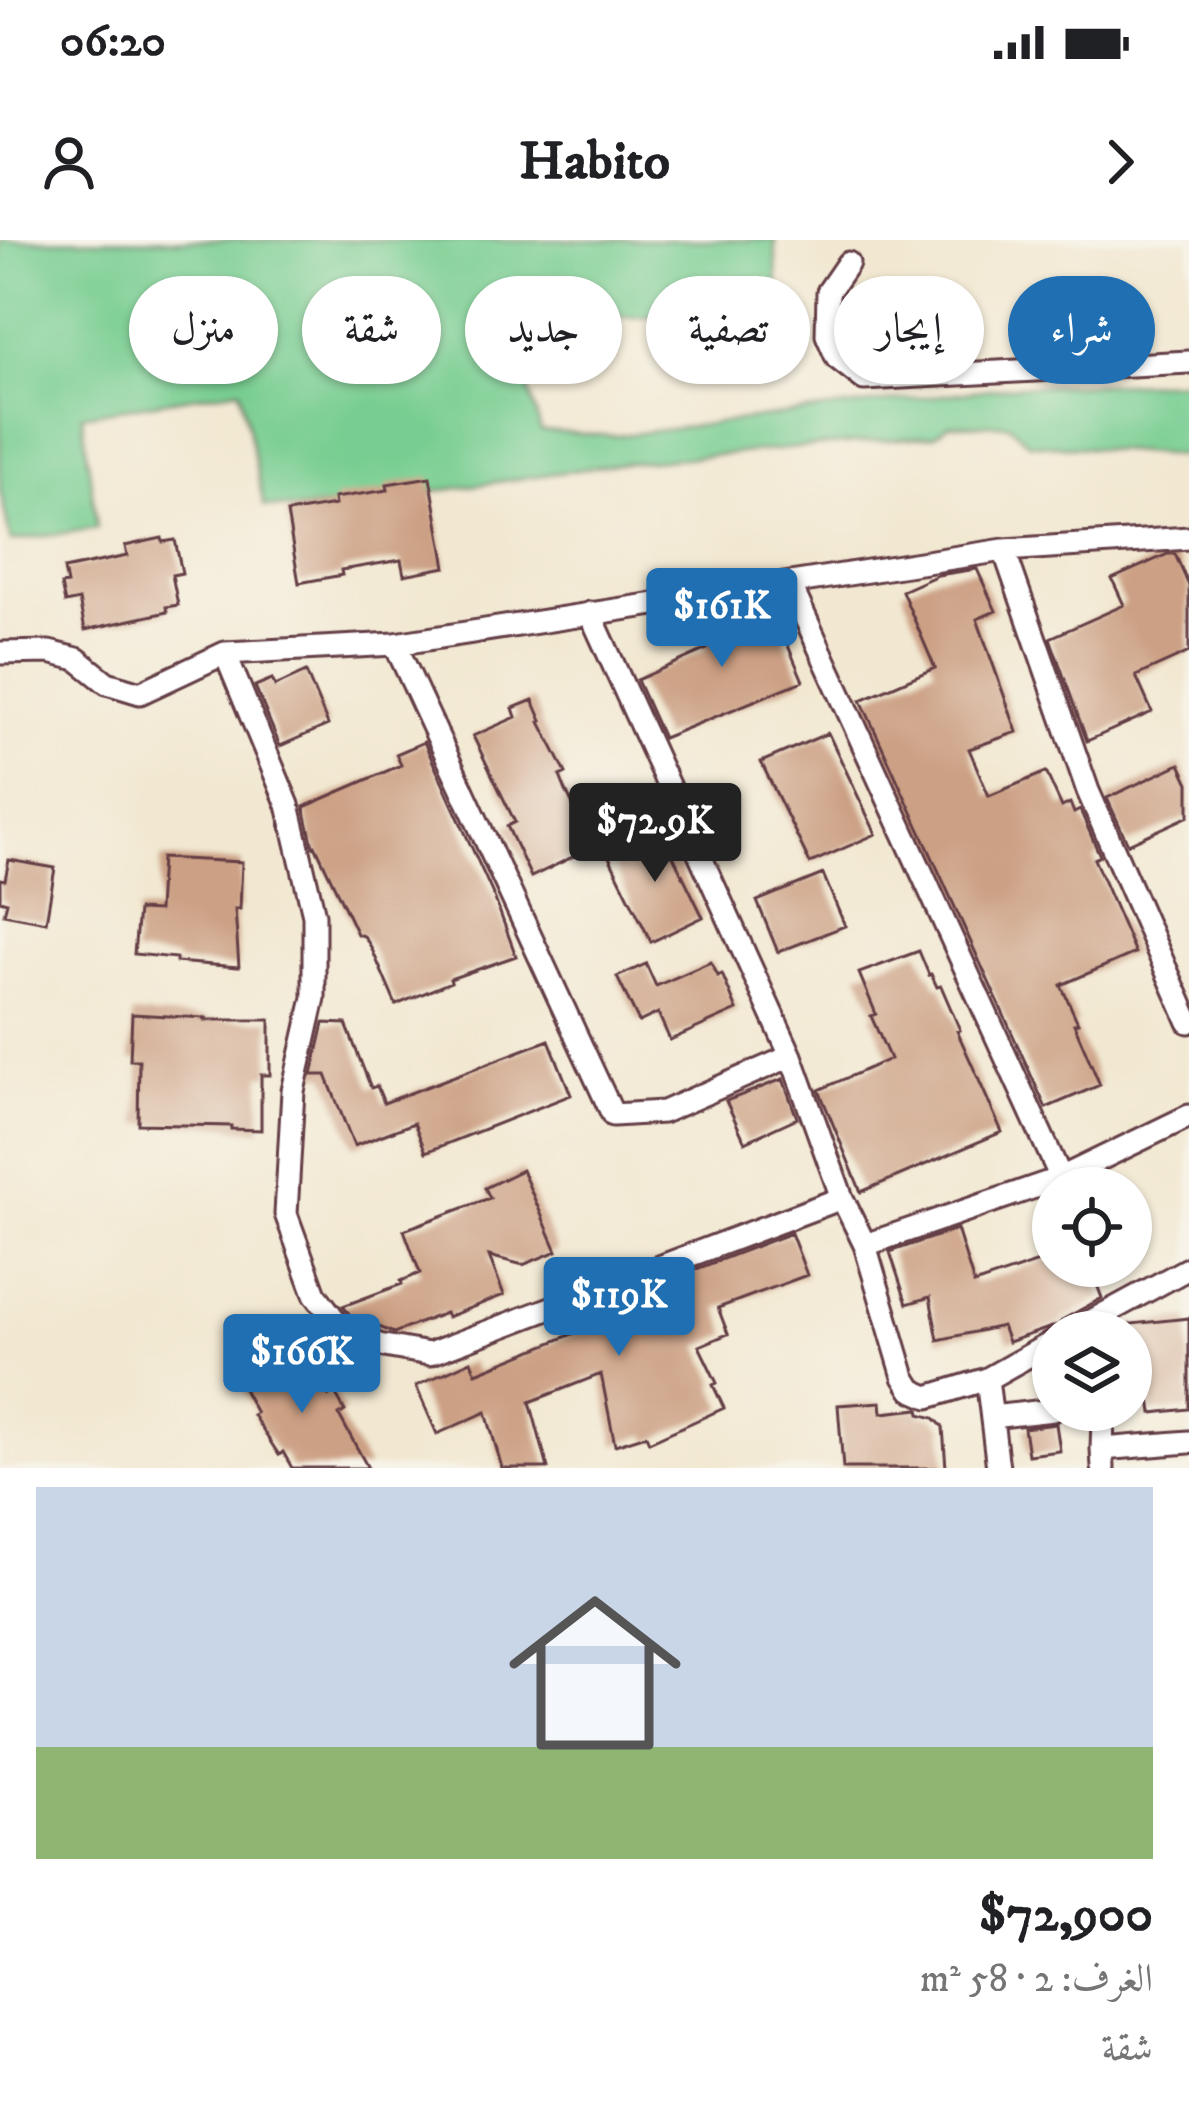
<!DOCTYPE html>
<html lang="ar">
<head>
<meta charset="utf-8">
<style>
  :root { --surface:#fff; --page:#f2f2f2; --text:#202124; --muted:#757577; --line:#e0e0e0; --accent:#1f6fb2 }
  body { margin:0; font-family:"IM FELL DW Pica",Amiri,serif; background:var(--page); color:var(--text); direction:rtl; height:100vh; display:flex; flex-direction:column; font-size:45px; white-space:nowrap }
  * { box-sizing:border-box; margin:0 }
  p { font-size:39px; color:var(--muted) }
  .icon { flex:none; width:66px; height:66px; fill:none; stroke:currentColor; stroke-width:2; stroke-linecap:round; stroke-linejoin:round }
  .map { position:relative; height:1228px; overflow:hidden; direction:ltr }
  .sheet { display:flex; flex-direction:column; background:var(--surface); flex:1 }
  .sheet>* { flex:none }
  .banner { position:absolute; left:36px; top:36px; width:1119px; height:108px; direction:rtl; display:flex; gap:24px }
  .tools { position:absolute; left:1032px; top:927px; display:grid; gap:24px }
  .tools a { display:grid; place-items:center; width:120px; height:120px; border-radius:50%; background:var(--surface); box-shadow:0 3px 9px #0004; font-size:60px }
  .price { position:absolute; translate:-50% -102px; padding:0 27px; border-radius:12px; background:var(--accent); color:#fff; font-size:39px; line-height:78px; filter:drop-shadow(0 3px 6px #0008) }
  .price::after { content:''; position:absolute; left:50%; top:72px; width:36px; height:27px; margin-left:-18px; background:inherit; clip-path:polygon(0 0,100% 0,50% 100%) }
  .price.current { background:#222; color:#fff }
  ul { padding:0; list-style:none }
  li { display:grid; align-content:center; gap:24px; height:636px; padding:0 36px }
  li+li { border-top:3px solid var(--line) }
  li span { display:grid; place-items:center; height:372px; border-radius:0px; color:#555 }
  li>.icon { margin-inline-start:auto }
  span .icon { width:216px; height:216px; fill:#fffc; stroke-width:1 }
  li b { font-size:51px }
  .chip { padding:0 42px; border-radius:54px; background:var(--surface); box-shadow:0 3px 9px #0004; font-size:42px; line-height:108px }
  .chip.current { background:var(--accent); color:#fff }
  .status { display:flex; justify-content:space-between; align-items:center; height:84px; padding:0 60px; background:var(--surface); direction:ltr }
  .status svg { height:33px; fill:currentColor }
  header { display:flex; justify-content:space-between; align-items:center; height:156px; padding:0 36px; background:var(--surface); font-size:54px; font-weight:700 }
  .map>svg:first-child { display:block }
</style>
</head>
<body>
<div class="status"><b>06:20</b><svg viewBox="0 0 49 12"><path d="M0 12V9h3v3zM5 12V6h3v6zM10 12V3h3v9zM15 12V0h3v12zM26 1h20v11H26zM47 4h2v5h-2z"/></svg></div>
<header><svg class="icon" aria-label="forward" viewBox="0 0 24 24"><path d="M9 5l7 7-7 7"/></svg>Habito<svg class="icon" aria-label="person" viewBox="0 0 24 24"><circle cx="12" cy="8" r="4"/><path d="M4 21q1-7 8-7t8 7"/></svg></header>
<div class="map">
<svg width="1189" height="1228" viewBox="0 0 1189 1228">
  <rect width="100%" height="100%" fill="#f7f3e8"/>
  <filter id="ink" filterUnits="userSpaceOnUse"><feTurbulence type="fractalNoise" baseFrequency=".00833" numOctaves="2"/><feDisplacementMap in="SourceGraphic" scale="24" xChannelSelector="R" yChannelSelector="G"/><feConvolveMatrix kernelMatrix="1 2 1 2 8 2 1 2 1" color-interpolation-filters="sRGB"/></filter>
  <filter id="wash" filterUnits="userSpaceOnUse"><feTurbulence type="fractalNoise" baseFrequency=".004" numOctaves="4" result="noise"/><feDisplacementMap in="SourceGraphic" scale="48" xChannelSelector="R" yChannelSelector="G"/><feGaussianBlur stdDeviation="2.7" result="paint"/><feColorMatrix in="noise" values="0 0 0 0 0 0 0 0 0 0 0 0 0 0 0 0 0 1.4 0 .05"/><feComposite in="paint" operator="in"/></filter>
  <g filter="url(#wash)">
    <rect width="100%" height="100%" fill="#f2e8d1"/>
    <!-- green -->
    <path fill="#78ce92" stroke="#61765e" stroke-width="3" d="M 0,0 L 775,0 L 777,41 L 772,68 L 756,78 L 535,76 L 517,110 L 541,191 L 615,196 L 1006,147 L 1189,141 L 1189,216 L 1028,203 L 1009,184 L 949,185 L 934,196 L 615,224 L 348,265 L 300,269 L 264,266 L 240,149 L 82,175 L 97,288 L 11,301 L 0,250 Z"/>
    <g id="blocks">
      <!-- building -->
      <path fill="#cca084" d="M 430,237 L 446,327 L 404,335 L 401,320 L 341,330 L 342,335 L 299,343 L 287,273 L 335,265 L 334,258 L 388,250 L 387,244 Z
        M 162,298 L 163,302 L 175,300 L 182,333 L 172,335 L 178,365 L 166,367 L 167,372 L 85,390 L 79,360 L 65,363 L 61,345 L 67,344 L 64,329 L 127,316 L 125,306 Z
        M 1168,314 L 1175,314 L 1189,346 L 1189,412 L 1136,436 L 1152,472 L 1087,501 L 1050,398 L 1124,365 L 1112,339 Z
        M 977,329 L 996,371 L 977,379 L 1017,492 L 969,509 L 989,556 L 1046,532 L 1062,567 L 1070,563 L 1074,573 L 1080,570 L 1100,616 L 1094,619 L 1135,713 L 1061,745 L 1078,783 L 1074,784 L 1100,845 L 1046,868 L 861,460 L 935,428 L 902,351 L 938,335 Z
        M 764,362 L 779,395 L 783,394 L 803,441 L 663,498 L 637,440 L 707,409 L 696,382 L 701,380 L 698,372 Z
        M 306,432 L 328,485 L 280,506 L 255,446 L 272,439 L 275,446 Z
        M 533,460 L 542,481 L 540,482 L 566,533 L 560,536 L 566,551 L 593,607 L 531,637 L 507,586 L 515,582 L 473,496 L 516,477 L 513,468 Z
        M 828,493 L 876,594 L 810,623 L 761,522 Z
        M 424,502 L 495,659 L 516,716 L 450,739 L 451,742 L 396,765 L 371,707 L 364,696 L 357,694 L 315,605 L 313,606 L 304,567 L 401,525 L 396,514 Z
        M 1180,524 L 1189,543 L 1189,576 L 1128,604 L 1107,558 Z
        M 654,590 L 657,595 L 662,593 L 703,677 L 651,702 L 607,613 Z
        M 161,618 L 242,622 L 240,669 L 235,669 L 239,727 L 176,722 L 176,718 L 134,714 L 138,670 L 158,671 Z
        M 9,620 L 55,628 L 46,682 L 4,674 L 7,662 L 0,660 L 0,639 L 5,640 Z
        M 823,634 L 845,686 L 778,712 L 757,661 Z
        M 919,711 L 929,735 L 931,734 L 937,747 L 941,746 L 960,790 L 957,791 L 1002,892 L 861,952 L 819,850 L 890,819 L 871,776 L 876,774 L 859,733 Z
        M 711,722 L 718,736 L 722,734 L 737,770 L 670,800 L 658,773 L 639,782 L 617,737 L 646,724 L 656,746 Z
        M 132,774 L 206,778 L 205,780 L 270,780 L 270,835 L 261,835 L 261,890 L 231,889 L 231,886 L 138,884 L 139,820 L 130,820 Z
        M 324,783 L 346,784 L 371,848 L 377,846 L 384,863 L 549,800 L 571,855 L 426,912 L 414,883 L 354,906 L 326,835 L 312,835 Z
        M 783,839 L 797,878 L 745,902 L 726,861 Z
        M 522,930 L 557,1011 L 523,1025 L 489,1016 L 504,1055 L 447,1077 L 445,1073 L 394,1093 L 351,1076 L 343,1066 L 402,1044 L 401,1041 L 420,1033 L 404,990 L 490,958 L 485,948 Z
        M 957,989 L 974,1044 L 1053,1017 L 1053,1026 L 1090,1026 L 1102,1058 L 1064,1079 L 1058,1085 L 1008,1102 L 1002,1086 L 938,1100 L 930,1057 L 907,1064 L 890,1012 Z
        M 791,993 L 807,1035 L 718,1068 L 728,1094 L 699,1106 L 717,1143 L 713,1145 L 724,1168 L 649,1202 L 646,1195 L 615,1205 L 601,1134 L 530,1162 L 548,1228 L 502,1228 L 486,1172 L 437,1194 L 416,1146 L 471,1121 L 476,1133 L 595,1085 L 589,1070 Z
        M 1189,1078 L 1189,1169 L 1152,1173 L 1147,1136 L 1131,1138 L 1131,1084 Z
        M 301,1105 L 329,1156 L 335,1153 L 345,1171 L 339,1175 L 368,1228 L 292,1228 L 283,1212 L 279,1215 L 253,1175 L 256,1173 L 242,1147 L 278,1127 L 274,1119 Z
        M 881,1162 L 882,1173 L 919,1169 L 920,1174 L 934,1178 L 943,1187 L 946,1228 L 843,1228 L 838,1165 Z
        M 1056,1184 L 1060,1211 L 1028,1215 L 1024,1188 Z"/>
    </g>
  </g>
  <g filter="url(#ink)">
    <use href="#blocks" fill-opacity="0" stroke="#633d44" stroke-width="3"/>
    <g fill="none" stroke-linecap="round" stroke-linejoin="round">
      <defs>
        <path id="street" d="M 848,23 L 828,52 L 827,95 L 837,118 L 864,139 L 1189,122
          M 1004,310 L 1088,551 L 1189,782
          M 790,344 L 1061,938
          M 590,373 L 791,816 L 842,958 L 865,1005 L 904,1137 L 912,1150 L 928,1157 L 987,1139 L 1053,1102
          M 395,404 L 613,875 L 663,872 L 791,816
          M 0,413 L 49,412 L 77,419 L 107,443 L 140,453 L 225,413 L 395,404 L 1004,310 L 1189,298
          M 225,413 L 288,565 L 314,675 L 314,758 L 293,851 L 286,974 L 315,1054 L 341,1088 L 379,1105 L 429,1114 L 842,958
          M 865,1005 L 1061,938 L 1189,876
          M 1071,1092 L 1189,1028
          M 987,1139 L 998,1228
          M 1090,1170 L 1103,1178 L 1102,1209
          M 992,1177 L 1053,1170
          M 1103,1228 L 1102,1209 L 1189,1202"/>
      </defs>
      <!-- street casing -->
      <use href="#street" stroke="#633d44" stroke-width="27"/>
      <!-- street -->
      <use href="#street" stroke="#fff" stroke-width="21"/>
    </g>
  </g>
</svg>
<div class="tools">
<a><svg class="icon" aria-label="locate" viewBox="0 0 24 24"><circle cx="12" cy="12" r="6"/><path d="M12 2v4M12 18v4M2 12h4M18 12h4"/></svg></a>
<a><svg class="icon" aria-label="layers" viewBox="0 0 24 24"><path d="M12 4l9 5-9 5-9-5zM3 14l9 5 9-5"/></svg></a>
</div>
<b class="price" style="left:722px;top:430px">$161K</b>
<b class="price current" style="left:655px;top:645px">$72.9K</b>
<b class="price" style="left:619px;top:1119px">$119K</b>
<b class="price" style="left:302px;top:1176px">$166K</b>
<div class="banner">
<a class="chip current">شراء</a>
<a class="chip">إيجار</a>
<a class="chip">تصفية</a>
<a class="chip">جديد</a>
<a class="chip">شقة</a>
<a class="chip">منزل</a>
</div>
</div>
<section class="sheet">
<ul>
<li><span style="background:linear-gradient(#c9d6e8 70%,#8fb573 0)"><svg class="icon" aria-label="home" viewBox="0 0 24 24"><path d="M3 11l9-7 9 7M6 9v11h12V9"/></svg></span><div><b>$72,900</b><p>الغرف: 2 · 58 m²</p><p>شقة</p></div></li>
</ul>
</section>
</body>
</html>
